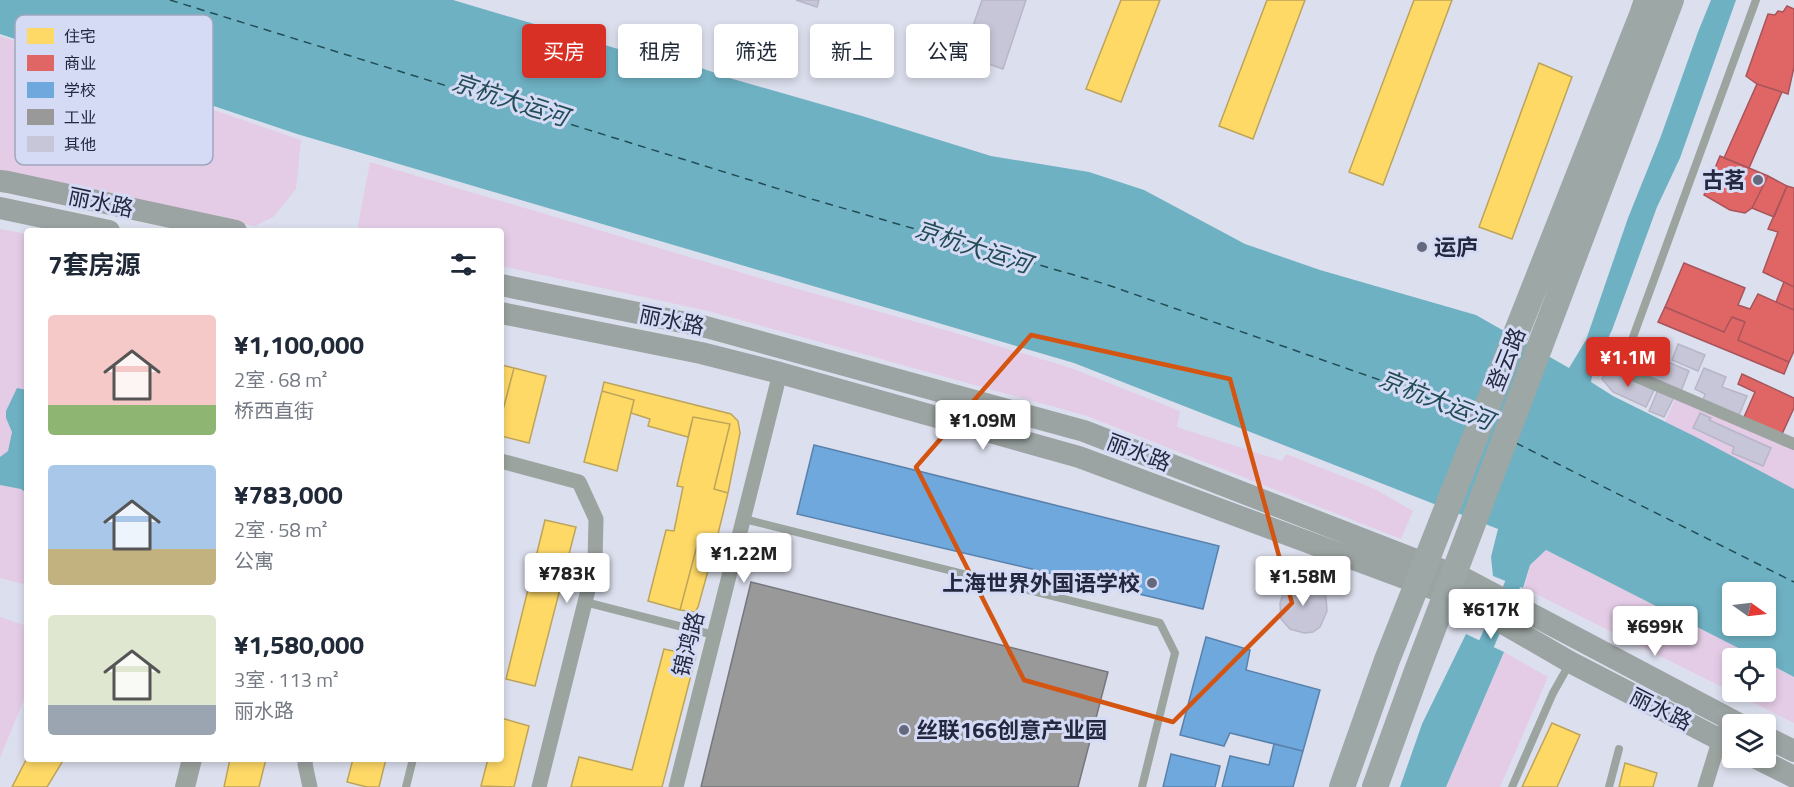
<!DOCTYPE html>
<html lang="zh">
<head>
<meta charset="utf-8">
<style>
  :root { --surface:#fff; --page:#f2f2f3; --text:#1f2937; --muted:#747a83; --accent:#d93025 }
  body { margin:0; font-family:"Titillium Web","Noto Sans SC",sans-serif; background:var(--page); color:var(--text); height:100vh; display:flex; flex-direction:column; font-size:22px; white-space:nowrap }
  * { box-sizing:border-box; margin:0 }
  p { font-size:20px; color:var(--muted) }
  .icon { flex:none; width:33px; height:33px; fill:none; stroke:currentColor; stroke-width:2; stroke-linecap:round; stroke-linejoin:round }
  .map { position:relative; flex:1; overflow:hidden }
  .panel { position:absolute; left:24px; top:228px; width:480px; height:534px; display:flex; flex-direction:column; background:var(--surface); border-radius:6px; box-shadow:0 3px 9px #0003 }
  .panel>* { flex:none }
  .top-card { position:absolute; left:522px; top:24px; width:570px; height:54px; display:flex; gap:12px }
  .needle { width:39px; rotate:104deg }
  .fabs { position:absolute; left:1722px; top:582px; display:grid; gap:12px }
  .fabs a { display:grid; place-items:center; width:54px; height:54px; border-radius:6px; background:var(--surface); box-shadow:0 3px 9px #0003; font-size:30px }
  .price { position:absolute; translate:-50% -51px; padding:0 14px; border-radius:6px; background:#fff; color:#222; font-size:20px; line-height:39px; filter:drop-shadow(0 2px 3px #0008) }
  .price::after { content:''; position:absolute; left:50%; top:36px; width:18px; height:14px; margin-left:-9px; background:inherit; clip-path:polygon(0 0,100% 0,50% 100%) }
  .price.current { background:var(--accent); color:#fff }
  ul { padding:0; list-style:none }
  li { display:flex; align-items:center; gap:18px; height:150px; padding:0 24px }
  li span { display:grid; place-items:center; flex:none; width:168px; height:120px; border-radius:6px; color:#555 }
  li>.icon { margin-inline-start:auto }
  span .icon { width:72px; height:72px; fill:#fffc; stroke-width:1 }
  li b { font-size:26px }
  h2 { display:flex; justify-content:space-between; align-items:center; height:72px; padding:0 24px; font-size:26px }
  .tag { padding:0 21px; border-radius:6px; background:var(--surface); box-shadow:0 3px 9px #0003; font-size:21px; line-height:54px }
  .tag.current { background:var(--accent); color:#fff }
  .map>svg:first-child { display:block }
</style>
</head>
<body>
<div class="map">
<svg width="1794" height="787" viewBox="0 0 1794 787">
  <rect width="100%" height="100%" fill="#dcdfed"/>
  <!-- green -->
  <path fill="#e4cce6" d="M 0,36 L 301,140 L 296,189 L 273,217 L 255,226 L 38,182 L 0,179 Z
    M 370,162 L 780,284 L 952,332 L 1071,368 L 1180,411 L 1177,427 L 1282,461 L 1286,454 L 1375,489 L 1413,511 L 1401,539 L 1087,416 L 708,311 L 501,266 L 501,231 L 358,231 L 358,225 Z
    M 0,229 L 27,234 L 27,585 L 0,578 Z
    M 1677,395 L 1794,444 L 1794,489 L 1665,422 Z
    M 1546,550 L 1758,658 L 1732,658 L 1732,692 L 1766,692 L 1766,662 L 1794,677 L 1794,723 L 1524,588 L 1530,565 Z
    M 0,617 L 27,626 L 27,692 L 0,758 Z
    M 1504,652 L 1548,677 L 1500,787 L 1446,787 Z"/>
  <!-- water -->
  <path fill="#6eb1c3" fill-rule="evenodd" d="M 0,0 L 453,0 L 645,57 L 648,50 L 733,79 L 862,116 L 991,156 L 1089,172 L 1144,190 L 1245,244 L 1320,270 L 1476,315 L 1569,368 L 1586,340 L 1628,218 L 1661,136 L 1698,32 L 1711,0 L 1736,0 L 1680,158 L 1657,207 L 1612,330 L 1593,370 L 1591,382 L 1613,396 L 1700,439 L 1794,489 L 1794,677 L 1766,662 L 1766,658 L 1758,658 L 1546,550 L 1530,565 L 1523,588 L 1493,576 L 1491,557 L 1498,529 L 1074,363 L 297,134 L 0,34 ZM 1732,592 L 1766,592 L 1766,626 L 1732,626 Z
    M 17,388 L 27,390 L 27,494 L 21,489 L 0,485 L 0,457 L 8,451 L 12,432 L 6,418 L 6,411 Z
    M 1466,634 L 1504,652 L 1446,787 L 1400,787 L 1422,724 Z"/>
  <!-- homes -->
  <path fill="#ffd966" stroke="#bda45b" stroke-width="1.5" d="M 1121,0 L 1160,0 L 1121,102 L 1086,89 Z
    M 1267,0 L 1305,0 L 1253,139 L 1219,126 Z
    M 1414,0 L 1452,0 L 1383,185 L 1349,172 Z
    M 1539,63 L 1572,77 L 1512,239 L 1479,227 Z
    M 501,365 L 514,368 L 504,406 L 501,406 Z
    M 514,368 L 546,376 L 529,443 L 501,436 L 501,418 Z
    M 604,382 L 731,414 L 738,421 L 740,433 L 728,493 L 714,489 L 730,424 L 693,417 L 688,437 L 648,426 L 650,419 L 631,413 L 634,400 L 602,391 Z
    M 602,391 L 634,400 L 617,471 L 584,462 Z
    M 693,417 L 730,424 L 714,489 L 728,493 L 716,542 L 699,538 L 680,610 L 648,601 L 666,530 L 674,531 L 683,487 L 677,486 Z
    M 545,520 L 576,527 L 535,686 L 506,679 Z
    M 699,538 L 716,542 L 698,607 L 695,612 L 680,610 Z
    M 664,649 L 696,656 L 662,787 L 571,787 L 579,757 L 632,770 Z
    M 501,718 L 529,726 L 514,787 L 481,786 L 488,759 L 501,759 Z
    M 1552,723 L 1580,735 L 1557,787 L 1522,787 Z
    M 27,758 L 27,759 L 64,759 L 47,787 L 12,787 Z
    M 230,759 L 266,759 L 259,787 L 224,787 Z
    M 353,759 L 386,759 L 379,787 L 367,787 L 347,782 Z
    M 1625,763 L 1657,773 L 1653,787 L 1619,787 Z"/>
  <!-- shops -->
  <path fill="#e06666" stroke="#a8545b" stroke-width="1.5" d="M 1787,6 L 1794,9 L 1794,67 L 1788,94 L 1757,84 L 1746,76 L 1768,14 L 1775,15 L 1778,11 L 1783,12 Z
    M 1757,84 L 1782,92 L 1749,168 L 1724,158 Z
    M 1720,156 L 1768,176 L 1752,208 L 1745,213 L 1730,210 L 1704,195 Z
    M 1768,176 L 1787,186 L 1774,217 L 1752,208 Z
    M 1787,186 L 1794,188 L 1794,287 L 1763,272 L 1778,232 L 1768,229 Z
    M 1684,263 L 1745,288 L 1738,305 L 1750,309 L 1758,294 L 1794,310 L 1794,351 L 1789,362 L 1738,340 L 1745,322 L 1732,317 L 1724,332 L 1665,307 Z
    M 1784,282 L 1794,287 L 1794,310 L 1776,302 Z
    M 1665,307 L 1724,332 L 1732,317 L 1745,322 L 1738,340 L 1789,362 L 1784,374 L 1658,322 Z
    M 1742,374 L 1794,398 L 1794,408 L 1782,434 L 1744,417 L 1755,392 L 1738,384 Z"/>
  <!-- schools -->
  <path fill="#6fa8dc" stroke="#5882ad" stroke-width="1.5" d="M 814,445 L 1219,546 L 1203,609 L 797,514 Z
    M 1206,637 L 1250,650 L 1246,670 L 1320,690 L 1303,751 L 1230,733 L 1224,746 L 1180,735 Z
    M 1274,744 L 1303,751 L 1293,787 L 1222,787 L 1230,756 L 1269,765 Z
    M 1171,754 L 1220,766 L 1215,787 L 1163,787 Z"/>
  <!-- industry -->
  <path fill="#999" stroke="#76777e" stroke-width="1.5" d="M 751,582 L 1108,672 L 1078,787 L 701,787 Z"/>
  <g fill="none" stroke-linecap="round" stroke-linejoin="round">
    <!-- canal -->
    <path stroke="#6eb1c3" stroke-width="16" d="M 1478,663 L 1522,563"/>
    <!-- ferry -->
    <path stroke="#234d56" stroke-width="1.5" stroke-dasharray="8 6" stroke-linecap="butt" d="M 170,0 L 808,198 L 1105,284 L 1417,393 L 1468,419
      M 1516,443 L 1794,582"/>
  </g>
  <!-- building -->
  <path fill="#c7c6d8" stroke="#b7b6c8" stroke-width="1.5" d="M 796,0 L 819,0 L 817,7 Z
    M 982,0 L 1026,0 L 1003,69 L 963,55 Z
    M 1678,344 L 1705,355 L 1698,371 L 1672,360 Z
    M 1636,348 L 1689,371 L 1681,391 L 1627,367 Z
    M 1607,368 L 1654,390 L 1646,407 L 1613,392 L 1602,379 Z
    M 1704,368 L 1726,377 L 1722,387 L 1747,396 L 1739,415 L 1703,400 L 1705,394 L 1695,389 Z
    M 1658,390 L 1674,397 L 1664,417 L 1649,411 Z
    M 1700,413 L 1711,418 L 1709,420 L 1771,448 L 1763,466 L 1732,453 L 1734,447 L 1693,428 Z
    M 1305,582 L 1318,586 L 1326,597 L 1327,611 L 1320,627 L 1313,632 L 1304,633 L 1290,629 L 1281,619 L 1280,603 L 1284,591 L 1293,583 Z"/>
  <g fill="none" stroke-linecap="round" stroke-linejoin="round">
    <!-- service -->
    <path stroke="#9ca4a0" stroke-width="8" d="M 1621,370 L 1756,0
      M 744,519 L 1160,623 L 1175,653 L 1142,787
      M 585,602 L 714,635
      M 406,787 L 413,759
      M 1512,787 L 1553,693 L 1570,663
      M 1609,787 L 1619,749"/>
    <!-- pedestrian -->
    <path stroke="#9ca4a0" stroke-width="12" d="M 1621,370 L 1794,444"/>
    <!-- minor -->
    <path stroke="#9ca4a0" stroke-width="15" d="M 501,461 L 579,482 L 596,519 L 595,562 L 539,787
      M 306,759 L 305,764 L 310,787
      M 676,787 L 780,373
      M 1705,787 L 1722,732"/>
    <!-- tertiary -->
    <path stroke="#9ca4a0" stroke-width="20" d="M 185,787 L 192,759"/>
    <!-- secondary -->
    <path stroke="#9ba4a2" stroke-width="22" d="M 0,181 L 8,182 L 236,231
      M 0,208 L 109,231
      M 501,285 L 706,327 L 1084,431 L 1465,579 L 1739,724
      M 501,313 L 701,353 L 780,373 L 1079,457 L 1461,599 L 1570,662 L 1732,746
      M 1766,737 L 1794,751
      M 1756,758 L 1794,777"/>
    <!-- primary -->
    <path stroke="#9da7a6" stroke-width="26" d="M 1342,787 L 1387,660 L 1642,15 L 1647,0
      M 1375,787 L 1417,671 L 1671,0"/>
  </g>
  <!-- marked area -->
  <path fill="none" stroke="#d45411" stroke-width="4.5" stroke-linejoin="round" d="M 1031,335 L 1230,379 L 1292,603 L 1173,722 L 1024,680 L 916,467 Z"/>
  <!-- markers -->
  <g fill="#64697d" stroke="#d5dbf4" stroke-width="2">
    <circle cx="1758" cy="180" r="6"/>
    <circle cx="1422" cy="247" r="6"/>
    <circle cx="1152" cy="583" r="6"/>
    <circle cx="904" cy="730" r="6"/>
  </g>
  <g text-anchor="middle" stroke-width="6" stroke-linejoin="round" paint-order="stroke">
    <!-- poi labels -->
    <g font-size="22" font-weight="bold" fill="#242940" stroke="#d5dbf4" text-anchor="end">
      <text x="1746" y="188">古茗</text>
      <text x="1434" y="255" text-anchor="start">运庐</text>
      <text x="1140" y="591">上海世界外国语学校</text>
      <text x="916" y="738" text-anchor="start">丝联166创意产业园</text>
    </g>
    <!-- street labels -->
    <g font-size="22" fill="#242940" stroke="#d5dbf4">
      <text transform="translate(101 202) rotate(12)" y="8">丽水路</text>
      <text transform="translate(672 320) rotate(12)" y="8">丽水路</text>
      <text transform="translate(1506 359) rotate(-68)" y="8">登云路</text>
      <text transform="translate(1139 452) rotate(21)" y="8">丽水路</text>
      <text transform="translate(688 644) rotate(-76)" y="8">锦鸿路</text>
      <text transform="translate(1661 709) rotate(27)" y="8">丽水路</text>
    </g>
    <!-- water labels -->
    <g font-size="24" font-style="italic" fill="#234d56" stroke="#d5dbf4">
      <text transform="translate(510 100) rotate(18)" y="8">京杭大运河</text>
      <text transform="translate(973 247) rotate(18)" y="8">京杭大运河</text>
      <text transform="translate(1436 400) rotate(22)" y="8">京杭大运河</text>
    </g>
  </g>
  <!-- legend -->
  <rect x="15" y="15" width="198" height="150" rx="9" fill="#d5dbf4" stroke="#a0a6be" stroke-width="1.5"/>
  <rect x="27" y="28" width="27" height="16" fill="#ffd966"/>
  <rect x="27" y="55" width="27" height="16" fill="#e06666"/>
  <rect x="27" y="82" width="27" height="16" fill="#6fa8dc"/>
  <rect x="27" y="109" width="27" height="16" fill="#999"/>
  <rect x="27" y="136" width="27" height="16" fill="#c7c6d8"/>
  <g font-size="16" fill="#242940">
    <text x="64" y="42">住宅</text>
    <text x="64" y="69">商业</text>
    <text x="64" y="96">学校</text>
    <text x="64" y="123">工业</text>
    <text x="64" y="150">其他</text>
  </g>
</svg>
<div class="fabs">
<a><svg class="needle" viewBox="-14 -14 28 28"><path d="M0-13l5 13h-10z" fill="#e53935"/><path d="M0 13l5-13h-10z" fill="#747a83"/></svg></a>
<a><svg class="icon" aria-label="locate" viewBox="0 0 24 24"><circle cx="12" cy="12" r="6"/><path d="M12 2v4M12 18v4M2 12h4M18 12h4"/></svg></a>
<a><svg class="icon" aria-label="layers" viewBox="0 0 24 24"><path d="M12 4l9 5-9 5-9-5zM3 14l9 5 9-5"/></svg></a>
</div>
<b class="price current" style="left:1628px;top:388px">¥1.1M</b>
<b class="price" style="left:983px;top:451px">¥1.09M</b>
<b class="price" style="left:744px;top:584px">¥1.22M</b>
<b class="price" style="left:567px;top:604px">¥783K</b>
<b class="price" style="left:1303px;top:607px">¥1.58M</b>
<b class="price" style="left:1491px;top:640px">¥617K</b>
<b class="price" style="left:1655px;top:657px">¥699K</b>
<div class="top-card">
<a class="tag current">买房</a>
<a class="tag">租房</a>
<a class="tag">筛选</a>
<a class="tag">新上</a>
<a class="tag">公寓</a>
</div>
<section class="panel">
<h2>7套房源<svg class="icon" aria-label="filters" viewBox="0 0 24 24"><path d="M4 7h16M4 17h16"/><circle cx="9" cy="7" r="2"/><circle cx="15" cy="17" r="2"/></svg></h2>
<ul>
<li><span style="background:linear-gradient(#f6c9c9 75%,#8fb573 0)"><svg class="icon" aria-label="home" viewBox="0 0 24 24"><path d="M3 11l9-7 9 7M6 9v11h12V9"/></svg></span><div><b>¥1,100,000</b><p>2室 · 68 m²</p><p>桥西直街</p></div></li>
<li><span style="background:linear-gradient(#a9c7e8 70%,#c2b280 0)"><svg class="icon" aria-label="home" viewBox="0 0 24 24"><path d="M3 11l9-7 9 7M6 9v11h12V9"/></svg></span><div><b>¥783,000</b><p>2室 · 58 m²</p><p>公寓</p></div></li>
<li><span style="background:linear-gradient(#dfe7d0 75%,#9aa5b1 0)"><svg class="icon" aria-label="home" viewBox="0 0 24 24"><path d="M3 11l9-7 9 7M6 9v11h12V9"/></svg></span><div><b>¥1,580,000</b><p>3室 · 113 m²</p><p>丽水路</p></div></li>
</ul>
</section>
</div>
</body>
</html>
